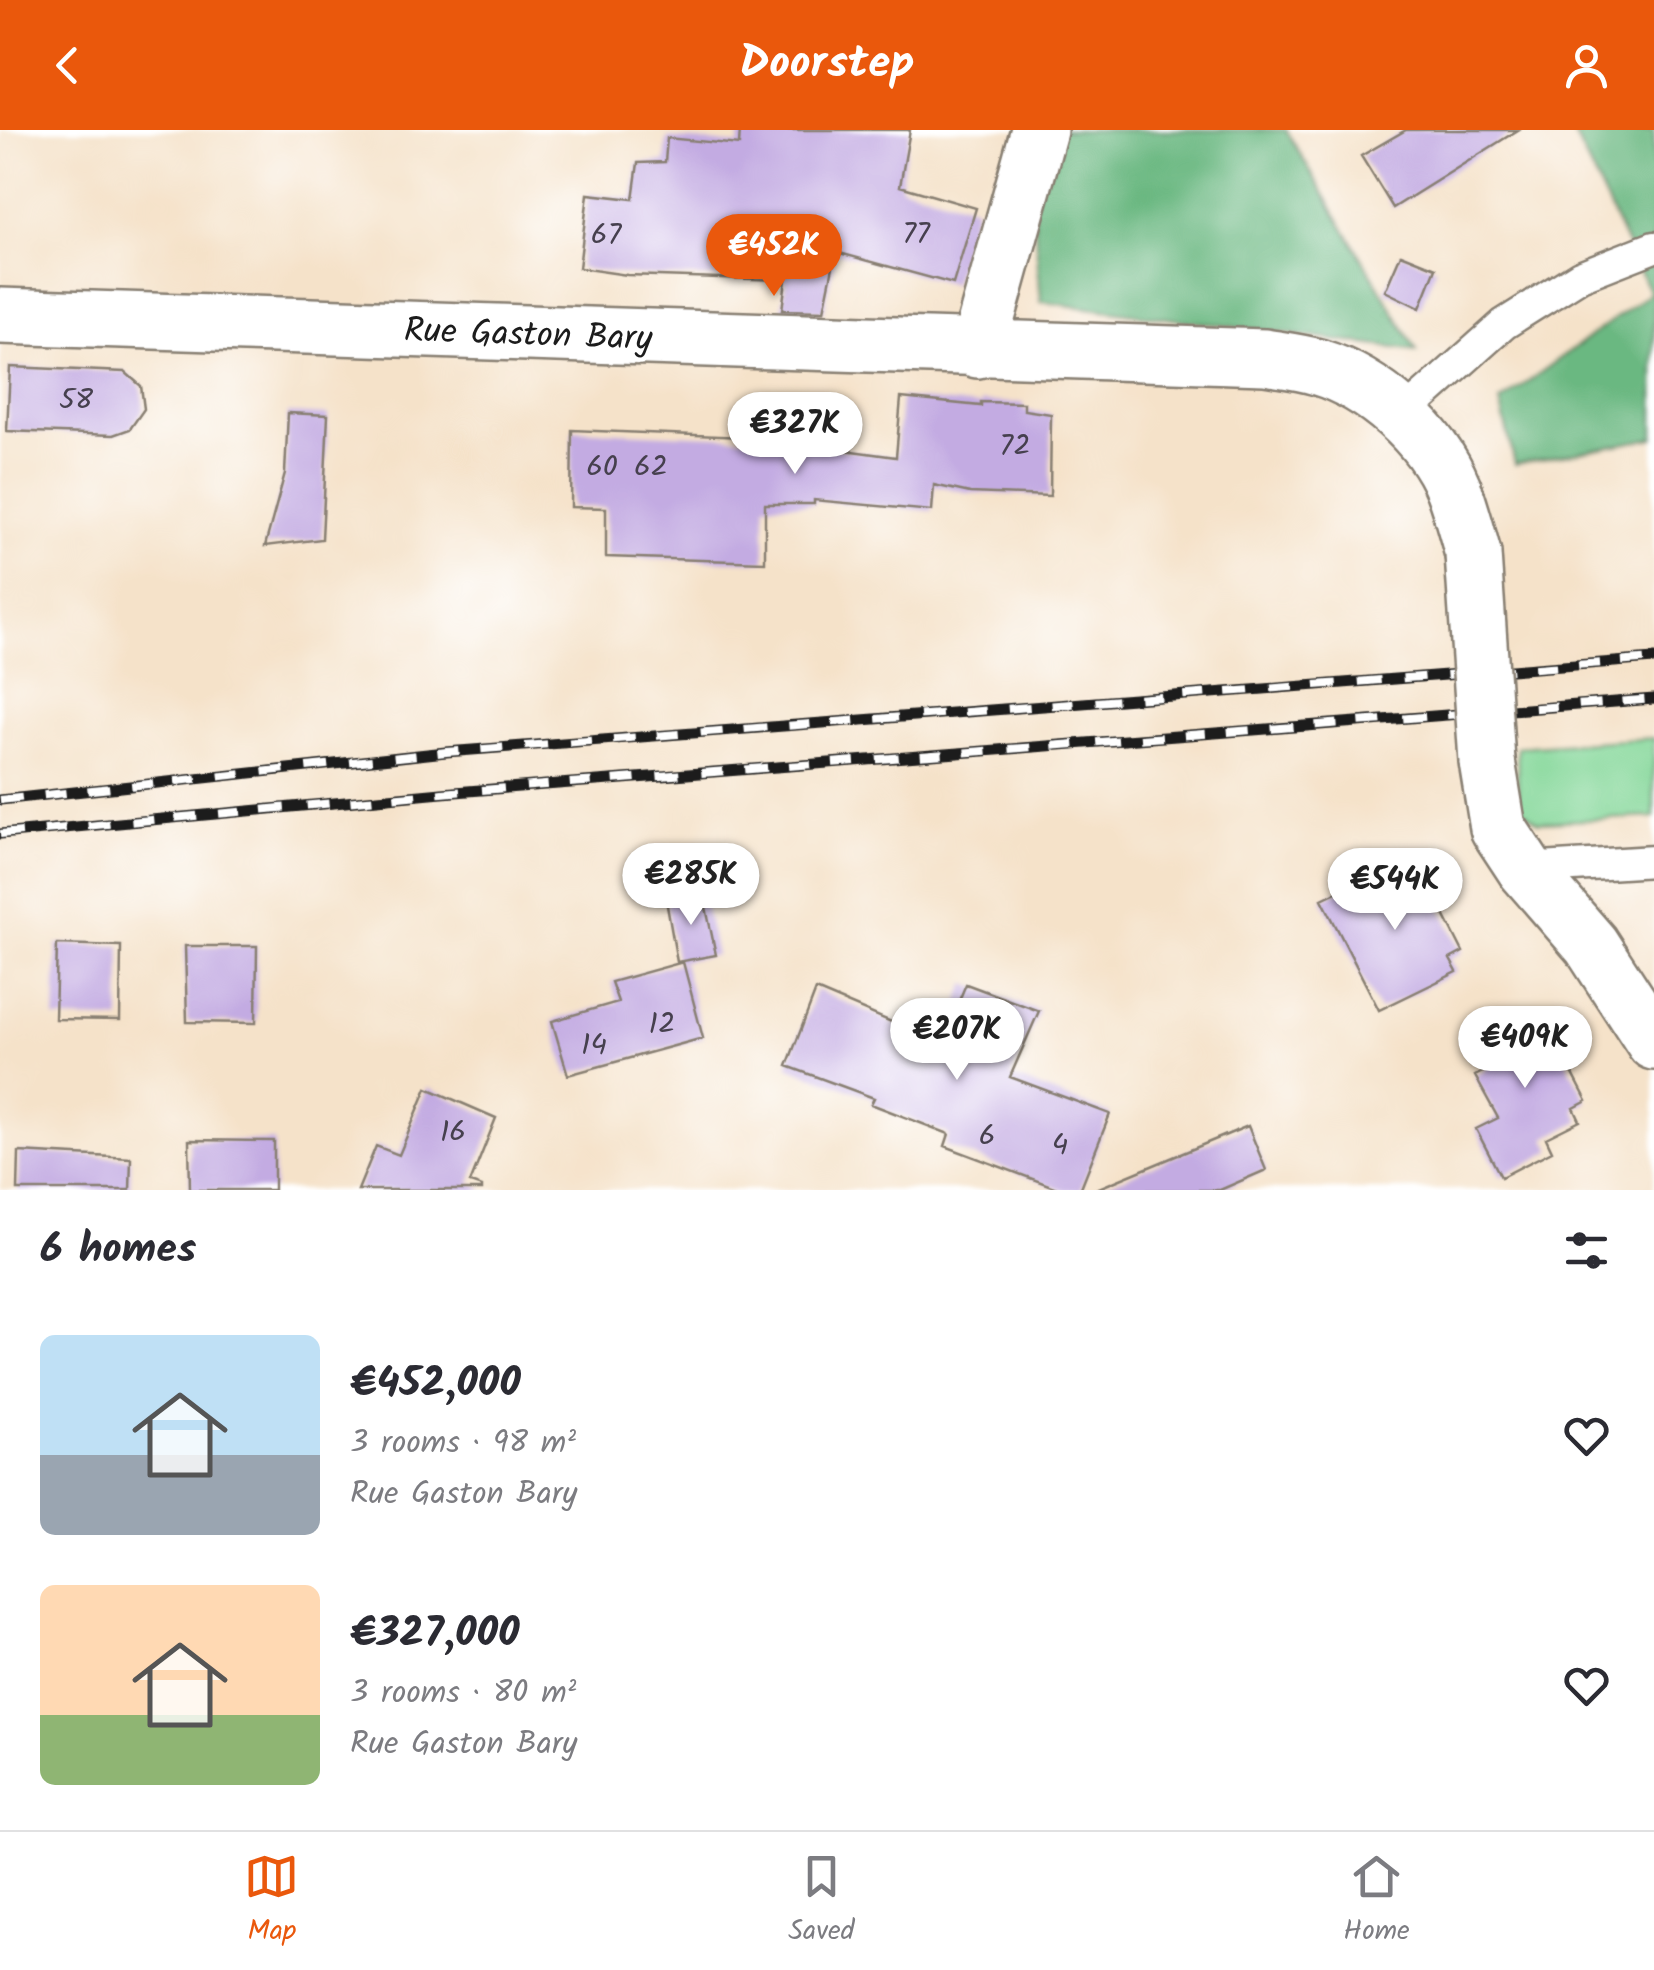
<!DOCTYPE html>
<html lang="en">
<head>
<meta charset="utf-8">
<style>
  :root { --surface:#fff; --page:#f7f7f7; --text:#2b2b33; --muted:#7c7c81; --line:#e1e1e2; --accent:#ea580c }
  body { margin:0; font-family:Kalam,sans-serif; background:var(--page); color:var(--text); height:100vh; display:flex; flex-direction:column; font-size:38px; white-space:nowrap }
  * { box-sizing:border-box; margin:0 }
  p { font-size:32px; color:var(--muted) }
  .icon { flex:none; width:55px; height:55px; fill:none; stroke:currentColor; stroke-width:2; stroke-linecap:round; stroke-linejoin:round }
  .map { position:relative; height:1060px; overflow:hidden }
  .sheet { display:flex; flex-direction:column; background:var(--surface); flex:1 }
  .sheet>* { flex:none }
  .price { position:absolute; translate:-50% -85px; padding:0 22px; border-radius:35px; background:#fff; color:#222; font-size:32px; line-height:65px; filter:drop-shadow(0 2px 5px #0008) }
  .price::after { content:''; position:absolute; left:50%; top:60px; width:30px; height:22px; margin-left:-15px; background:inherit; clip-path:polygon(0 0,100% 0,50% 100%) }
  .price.selected { background:var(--accent); color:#fff }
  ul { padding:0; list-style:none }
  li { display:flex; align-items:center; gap:30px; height:250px; padding:0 40px }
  li span { display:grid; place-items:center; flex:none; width:280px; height:200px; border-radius:15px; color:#555 }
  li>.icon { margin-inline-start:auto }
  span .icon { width:120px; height:120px; fill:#fffc; stroke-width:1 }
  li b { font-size:42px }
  h2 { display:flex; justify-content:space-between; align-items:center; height:120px; padding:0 40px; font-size:42px }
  header { display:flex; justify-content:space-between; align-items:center; height:130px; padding:0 40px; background:var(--accent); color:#fff; font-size:45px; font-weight:800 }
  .tab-bar { display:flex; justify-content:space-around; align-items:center; height:140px; border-top:2px solid var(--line); background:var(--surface); font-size:28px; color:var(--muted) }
  .tab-bar a { display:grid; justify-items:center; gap:5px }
  .tab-bar .selected { color:var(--accent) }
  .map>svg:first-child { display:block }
</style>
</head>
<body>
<header><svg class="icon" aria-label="back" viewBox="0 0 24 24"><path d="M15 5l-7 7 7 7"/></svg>Doorstep<svg class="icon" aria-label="person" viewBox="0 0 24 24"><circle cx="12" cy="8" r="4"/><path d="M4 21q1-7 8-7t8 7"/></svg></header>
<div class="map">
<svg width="1654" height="1060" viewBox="0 0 1654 1060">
  <rect width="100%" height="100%" fill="#fff"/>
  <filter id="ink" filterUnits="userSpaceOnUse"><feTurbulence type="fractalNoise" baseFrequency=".01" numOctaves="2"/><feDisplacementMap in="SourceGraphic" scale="20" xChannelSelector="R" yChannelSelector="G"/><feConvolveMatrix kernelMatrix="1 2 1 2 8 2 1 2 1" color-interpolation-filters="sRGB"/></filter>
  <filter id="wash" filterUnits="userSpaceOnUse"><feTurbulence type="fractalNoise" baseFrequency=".0048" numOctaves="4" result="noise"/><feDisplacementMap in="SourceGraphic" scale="40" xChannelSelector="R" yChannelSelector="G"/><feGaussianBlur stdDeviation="2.25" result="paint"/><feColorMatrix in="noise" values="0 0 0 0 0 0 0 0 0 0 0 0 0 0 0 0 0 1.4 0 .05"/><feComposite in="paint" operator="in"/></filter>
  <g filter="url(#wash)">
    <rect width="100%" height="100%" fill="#f5e2c9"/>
    <!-- green -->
    <path fill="#84d799" stroke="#507a5a" stroke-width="2.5" d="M 1654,608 L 1654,687 L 1538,692 L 1518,676 L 1517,617 Z"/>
    <!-- forest -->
    <path fill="#6bb881" stroke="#446a4e" stroke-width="2.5" d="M 1055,0 L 1286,0 L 1417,221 L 1041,172 L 1033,77 Z
      M 1572,0 L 1654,0 L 1654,308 L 1515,334 L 1500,272 L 1650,163 Z"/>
    <g id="blocks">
      <!-- building -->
      <path fill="#c3abe2" d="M 740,0 L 910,0 L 900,56 L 976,78 L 953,154 L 836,122 L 824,181 L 782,180 L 786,150 L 627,145 L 579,138 L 588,64 L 633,69 L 638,33 L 665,32 L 667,8 L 739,15 Z
        M 1406,0 L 1518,0 L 1393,78 L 1361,26 Z
        M 1401,124 L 1436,138 L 1420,178 L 1385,161 Z
        M 10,237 L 125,242 L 141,256 L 144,279 L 130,299 L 113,305 L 7,301 Z
        M 901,268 L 981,276 L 981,272 L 1024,273 L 1024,280 L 1051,284 L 1050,366 L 970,363 L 934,355 L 932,381 L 814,370 L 814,374 L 765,374 L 765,432 L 606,427 L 606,378 L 571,377 L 572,300 L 815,310 L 815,316 L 896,327 Z
        M 288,283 L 328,285 L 322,409 L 265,416 L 285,343 Z
        M 1400,731 L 1406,744 L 1420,737 L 1463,822 L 1450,829 L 1457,842 L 1379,880 L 1322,769 Z
        M 703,763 L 716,825 L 677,832 L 666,770 Z
        M 57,814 L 121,816 L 120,890 L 55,889 Z
        M 185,816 L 257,816 L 256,893 L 187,892 Z
        M 683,832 L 703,908 L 568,945 L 552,891 L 618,872 L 611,852 Z
        M 966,854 L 1039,881 L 1010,947 L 1110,984 L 1080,1060 L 1062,1060 L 945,1016 L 949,1004 L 871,974 L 874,968 L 787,936 L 816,860 L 941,913 Z
        M 1523,880 L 1529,893 L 1543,886 L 1587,971 L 1574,978 L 1580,991 L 1546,1008 L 1552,1021 L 1501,1047 L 1476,999 L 1498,988 L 1475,946 L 1488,939 L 1471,907 Z
        M 427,958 L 496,988 L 470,1053 L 482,1057 L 482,1060 L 358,1060 L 376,1016 L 399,1025 Z
        M 1248,996 L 1266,1040 L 1220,1060 L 1094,1060 Z
        M 189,1010 L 274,1011 L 274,1060 L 190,1060 Z
        M 19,1022 L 131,1028 L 130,1060 L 18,1060 Z"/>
    </g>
  </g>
  <g filter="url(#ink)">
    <use href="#blocks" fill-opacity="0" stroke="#887f72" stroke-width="2.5"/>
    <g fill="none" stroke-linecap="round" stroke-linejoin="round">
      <defs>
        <path id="service" d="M 1400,287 L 1504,194 L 1580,146 L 1654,117
          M 1525,739 L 1654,731"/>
        <path id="minor" d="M 0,186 L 1265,227 C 1282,230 1301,232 1318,237 C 1374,254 1431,304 1453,358 C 1461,379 1467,402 1473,424
          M 978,220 L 1039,0
          M 1487,631 L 1498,698 L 1525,739 L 1591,815 L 1654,912"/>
      </defs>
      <!-- service casing -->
      <use href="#service" stroke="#887f72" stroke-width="35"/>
      <!-- minor casing -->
      <use href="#minor" stroke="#887f72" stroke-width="60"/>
      <!-- service -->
      <use href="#service" stroke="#fff" stroke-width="30"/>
      <!-- minor -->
      <use href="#minor" stroke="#fff" stroke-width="55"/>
      <defs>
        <path id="rail" d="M 0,670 L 446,622 L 1654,529
          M 0,704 L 442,663 L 1654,569"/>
      </defs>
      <!-- rail casing -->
      <use href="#rail" stroke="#1c1c1c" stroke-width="11"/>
      <!-- rail -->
      <use href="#rail" stroke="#fff" stroke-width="8" stroke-dasharray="22" stroke-linecap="butt"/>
      <defs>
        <path id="minor-bridge" d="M 1473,424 L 1487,631"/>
      </defs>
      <!-- minor-bridge casing -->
      <use href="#minor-bridge" stroke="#887f72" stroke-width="60" stroke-linecap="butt"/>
      <!-- minor-bridge -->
      <use href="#minor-bridge" stroke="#fff" stroke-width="55"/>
    </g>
  </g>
  <g text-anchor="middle" stroke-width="8" stroke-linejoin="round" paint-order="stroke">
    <!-- number labels -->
    <g font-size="30" fill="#46404e">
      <text x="916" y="113">77</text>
      <text x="606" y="114">67</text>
      <text x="76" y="279">58</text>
      <text x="1015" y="325">72</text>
      <text x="602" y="346">60</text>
      <text x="651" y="346">62</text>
      <text x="662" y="903">12</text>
      <text x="594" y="924">14</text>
      <text x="453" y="1011">16</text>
      <text x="987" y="1015">6</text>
      <text x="1060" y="1024">4</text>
    </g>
    <!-- street labels -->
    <g font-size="35" fill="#1c1c1c" stroke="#fff">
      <text transform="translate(528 203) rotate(2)" y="12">Rue Gaston Bary</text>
    </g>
  </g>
</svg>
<b class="price selected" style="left:774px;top:169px">€452K</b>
<b class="price" style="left:795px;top:347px">€327K</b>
<b class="price" style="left:691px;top:798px">€285K</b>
<b class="price" style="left:1395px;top:803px">€544K</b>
<b class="price" style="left:957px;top:953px">€207K</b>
<b class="price" style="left:1525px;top:961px">€409K</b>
</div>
<section class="sheet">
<h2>6 homes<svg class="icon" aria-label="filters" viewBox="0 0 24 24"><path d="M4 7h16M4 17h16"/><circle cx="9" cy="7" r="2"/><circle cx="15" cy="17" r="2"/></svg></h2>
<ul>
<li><span style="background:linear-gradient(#bfe0f5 60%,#9aa5b1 0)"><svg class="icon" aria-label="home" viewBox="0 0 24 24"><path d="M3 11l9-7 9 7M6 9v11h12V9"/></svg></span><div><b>€452,000</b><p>3 rooms · 98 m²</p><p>Rue Gaston Bary</p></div><svg class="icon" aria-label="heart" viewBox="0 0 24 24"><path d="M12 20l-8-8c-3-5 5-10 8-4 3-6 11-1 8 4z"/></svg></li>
<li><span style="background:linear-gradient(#ffd9b3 65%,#8fb573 0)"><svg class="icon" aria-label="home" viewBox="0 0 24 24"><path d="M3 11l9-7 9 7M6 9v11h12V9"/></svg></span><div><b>€327,000</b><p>3 rooms · 80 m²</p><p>Rue Gaston Bary</p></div><svg class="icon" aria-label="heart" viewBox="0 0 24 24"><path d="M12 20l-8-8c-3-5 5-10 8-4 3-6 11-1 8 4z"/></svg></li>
</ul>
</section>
<nav class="tab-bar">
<a class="selected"><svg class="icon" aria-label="map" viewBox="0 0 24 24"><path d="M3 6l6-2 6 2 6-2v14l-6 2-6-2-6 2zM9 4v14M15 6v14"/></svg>Map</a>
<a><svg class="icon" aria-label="saved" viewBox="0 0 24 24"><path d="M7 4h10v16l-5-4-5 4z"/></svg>Saved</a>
<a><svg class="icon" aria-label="home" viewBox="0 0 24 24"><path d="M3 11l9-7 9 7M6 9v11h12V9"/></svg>Home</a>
</nav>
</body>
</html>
